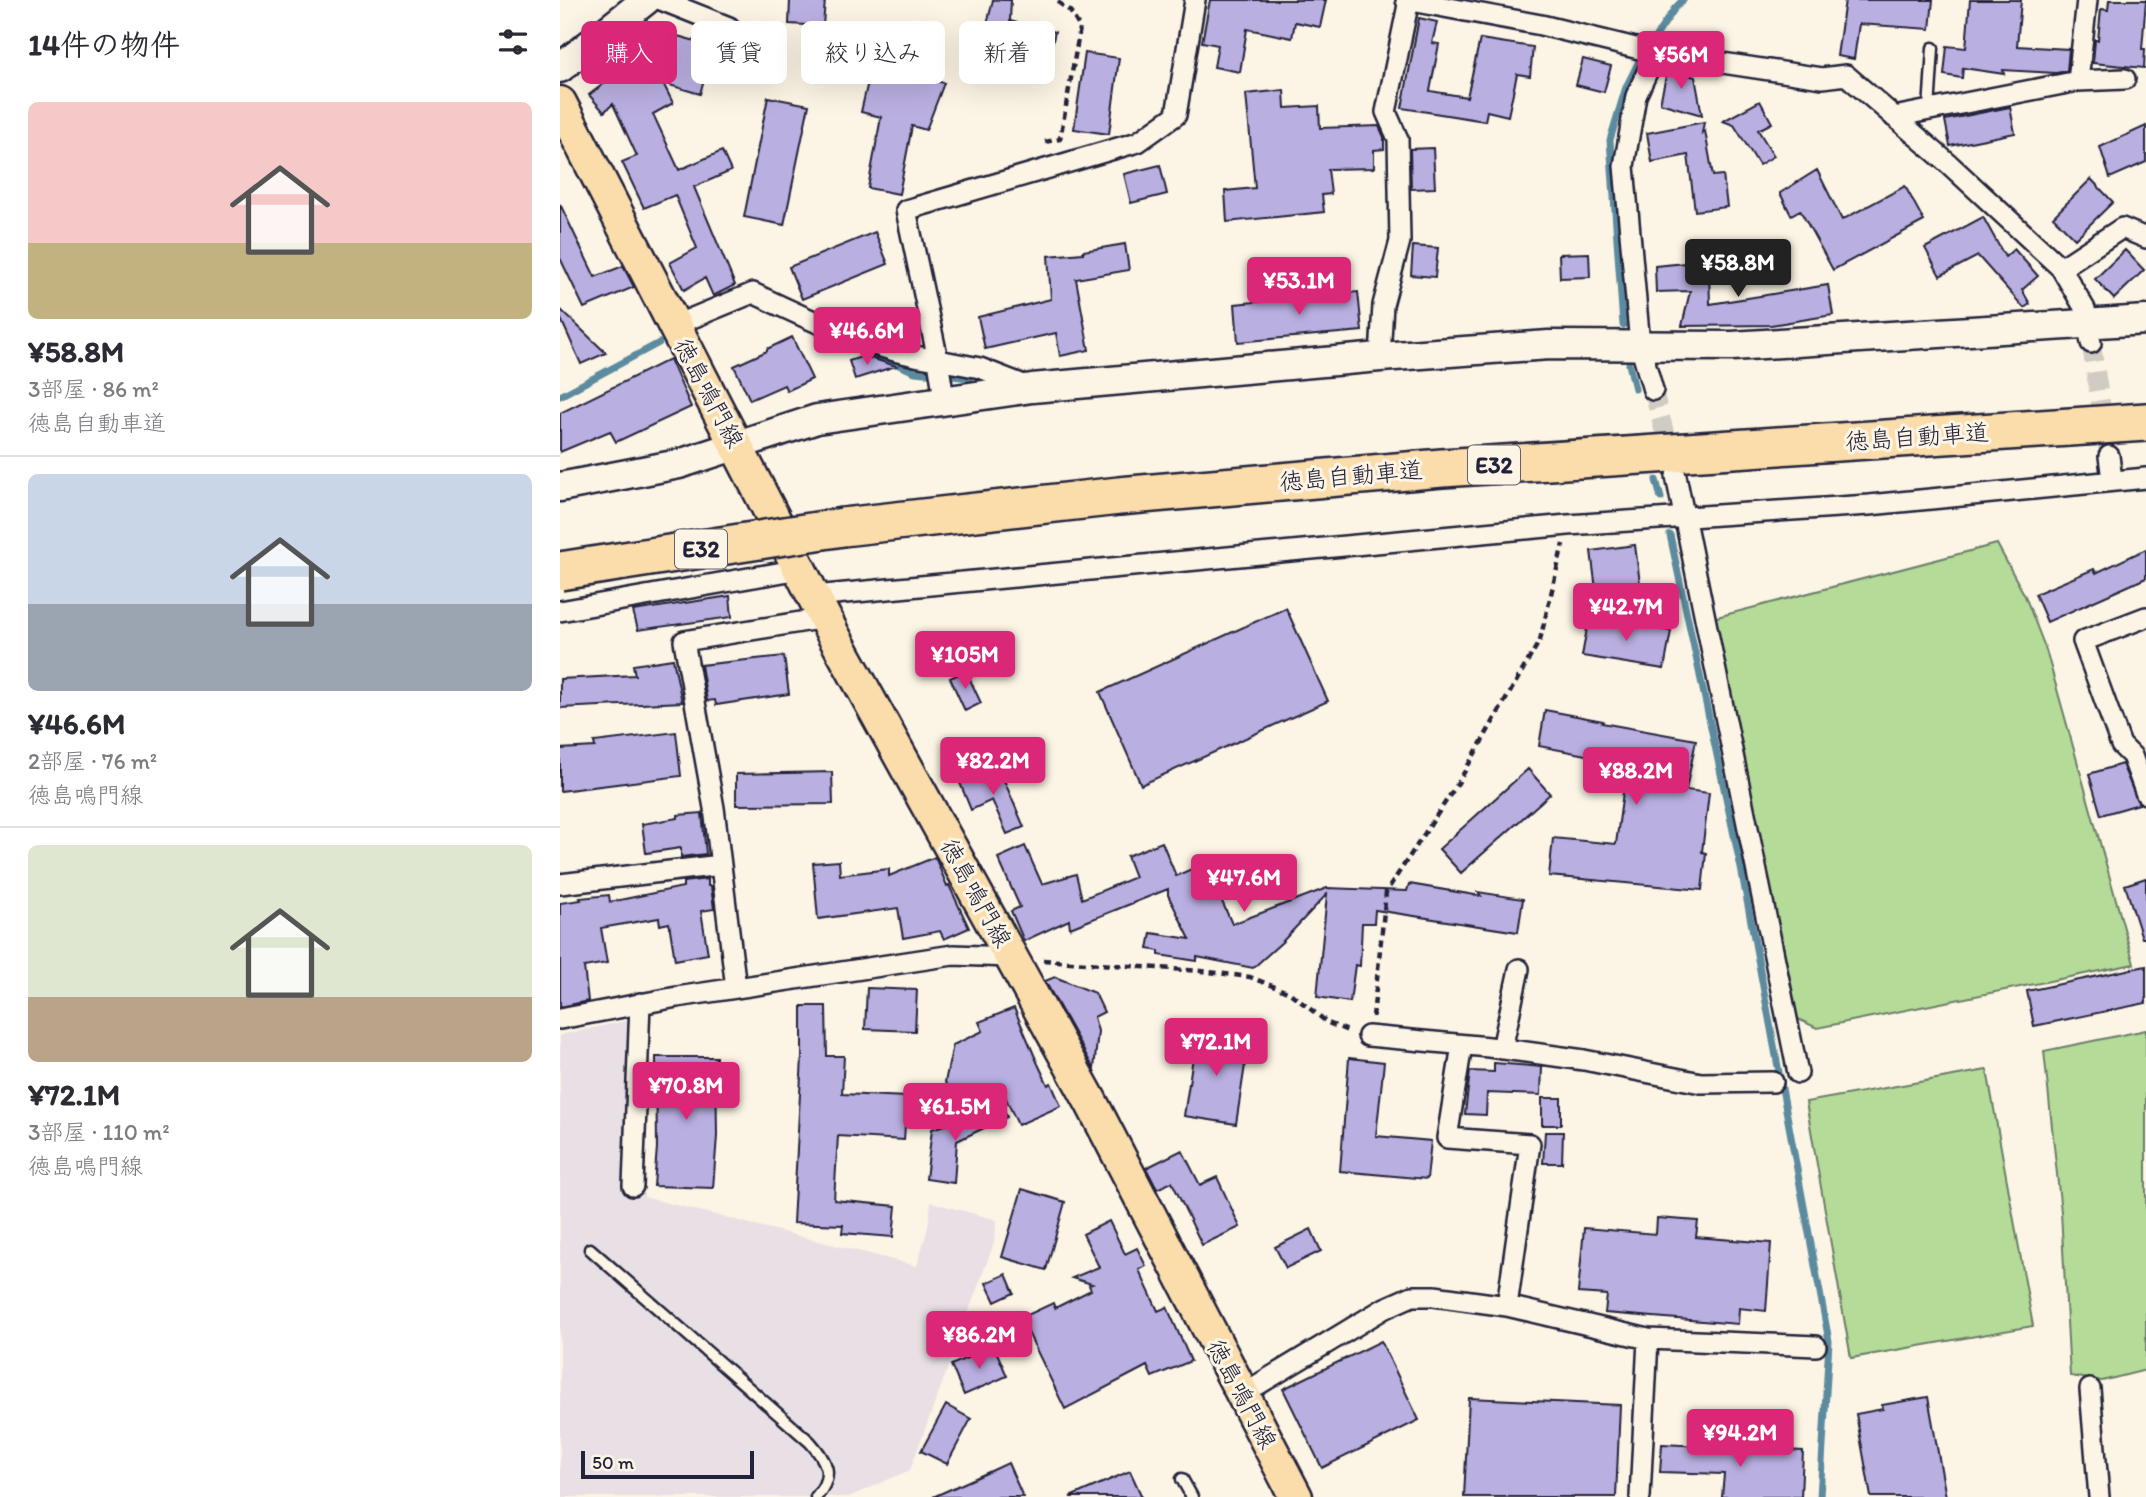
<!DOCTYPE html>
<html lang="ja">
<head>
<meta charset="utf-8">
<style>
  :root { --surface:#fff; --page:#f7f7f7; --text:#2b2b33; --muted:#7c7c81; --line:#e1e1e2; --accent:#db2777 }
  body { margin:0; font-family:Itim,"Klee One",sans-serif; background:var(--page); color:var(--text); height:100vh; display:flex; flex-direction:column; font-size:26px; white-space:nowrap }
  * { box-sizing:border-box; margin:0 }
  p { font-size:23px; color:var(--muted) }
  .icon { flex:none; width:38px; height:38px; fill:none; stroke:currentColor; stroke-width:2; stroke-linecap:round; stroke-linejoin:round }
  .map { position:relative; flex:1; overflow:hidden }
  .panel { display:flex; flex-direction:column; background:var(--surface); width:560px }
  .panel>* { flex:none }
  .banner { position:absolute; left:21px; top:21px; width:665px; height:63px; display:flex; gap:14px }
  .scale { position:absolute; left:21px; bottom:18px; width:173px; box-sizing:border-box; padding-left:7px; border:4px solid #22223b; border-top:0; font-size:19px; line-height:24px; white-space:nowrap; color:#22223b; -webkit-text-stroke:5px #fcf5e5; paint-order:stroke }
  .price { position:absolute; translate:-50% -60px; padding:0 16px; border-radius:7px; background:var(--accent); color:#fff; font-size:23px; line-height:46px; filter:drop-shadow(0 2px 4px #0008) }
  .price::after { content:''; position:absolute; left:50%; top:42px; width:21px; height:16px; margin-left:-10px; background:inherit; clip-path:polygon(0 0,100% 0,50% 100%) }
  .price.selected { background:#222; color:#fff }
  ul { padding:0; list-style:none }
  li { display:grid; align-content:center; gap:14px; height:371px; padding:0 28px }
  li+li { border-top:2px solid var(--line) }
  li span { display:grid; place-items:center; height:217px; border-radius:10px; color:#555 }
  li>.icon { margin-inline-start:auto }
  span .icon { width:126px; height:126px; fill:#fffc; stroke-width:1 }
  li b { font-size:30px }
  h2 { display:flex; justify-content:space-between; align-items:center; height:84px; padding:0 28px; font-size:30px }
  .pill { padding:0 24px; border-radius:10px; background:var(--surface); box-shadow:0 7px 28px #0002; font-size:24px; line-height:63px }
  .pill.selected { background:var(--accent); color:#fff }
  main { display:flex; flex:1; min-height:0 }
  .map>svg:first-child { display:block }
</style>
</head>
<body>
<main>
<section class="panel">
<h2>14件の物件<svg class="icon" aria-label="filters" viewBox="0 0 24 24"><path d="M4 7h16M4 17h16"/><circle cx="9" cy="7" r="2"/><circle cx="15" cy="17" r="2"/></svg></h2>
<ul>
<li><span style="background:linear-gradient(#f6c9c9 65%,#c2b280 0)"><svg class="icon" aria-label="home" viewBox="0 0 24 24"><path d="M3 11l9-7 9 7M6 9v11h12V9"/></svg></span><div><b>¥58.8M</b><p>3部屋 · 86 m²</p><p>徳島自動車道</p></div></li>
<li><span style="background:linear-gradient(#c9d6e8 60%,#9aa5b1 0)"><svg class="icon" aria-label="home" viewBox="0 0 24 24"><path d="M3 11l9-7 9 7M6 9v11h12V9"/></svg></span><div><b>¥46.6M</b><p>2部屋 · 76 m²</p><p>徳島鳴門線</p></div></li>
<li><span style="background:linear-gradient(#dfe7d0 70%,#b9a48a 0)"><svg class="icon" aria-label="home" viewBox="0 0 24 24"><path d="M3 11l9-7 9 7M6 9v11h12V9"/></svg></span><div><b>¥72.1M</b><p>3部屋 · 110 m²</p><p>徳島鳴門線</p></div></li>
</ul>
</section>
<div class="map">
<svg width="1586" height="1497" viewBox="0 0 1586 1497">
  <rect width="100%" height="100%" fill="#fcf5e5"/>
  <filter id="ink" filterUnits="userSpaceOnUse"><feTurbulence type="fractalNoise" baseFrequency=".0143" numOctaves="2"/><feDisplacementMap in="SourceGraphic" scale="14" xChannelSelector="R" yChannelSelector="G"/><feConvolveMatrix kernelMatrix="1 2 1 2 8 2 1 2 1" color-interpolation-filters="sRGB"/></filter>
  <g filter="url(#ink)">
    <!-- built -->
    <path fill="#e8e0e4" d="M 89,1016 L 84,1197 L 357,1266 L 368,1227 L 371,1202 L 437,1220 L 434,1243 L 350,1470 L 289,1497 L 0,1497 L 0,1035 Z"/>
    <!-- green -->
    <path fill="#b4db97" stroke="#6b7e69" stroke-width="2" d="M 1437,544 L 1465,596 L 1486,650 L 1574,964 L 1257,1028 L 1236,1018 L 1153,618 Z
      M 1586,1030 L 1586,1370 L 1542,1381 L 1510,1376 L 1501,1212 L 1484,1051 Z
      M 1427,1070 L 1473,1326 L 1291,1358 L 1246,1102 Z"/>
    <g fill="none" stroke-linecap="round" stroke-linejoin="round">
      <!-- stream -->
      <path stroke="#5c8b9f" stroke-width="7" d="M 1063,325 L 1050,140 L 1066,87 L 1079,61 L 1115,8 L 1123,0
        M 313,354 L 355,372 L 410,378
        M 1069,364 L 1075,389
        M 0,396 L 99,343
        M 1096,480 L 1101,498
        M 1110,535 L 1181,868 L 1269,1341 L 1260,1497"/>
    </g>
    <!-- building -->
    <path fill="#baafe1" stroke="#22223b" stroke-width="2" d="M 230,0 L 265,0 L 263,26 L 229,24 Z
      M 433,0 L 451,0 L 450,21 L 495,32 L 485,74 L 419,57 Z
      M 650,0 L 766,0 L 760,27 L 735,22 L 732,38 L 687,29 L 680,72 L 654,67 L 658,45 L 642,42 Z
      M 1285,0 L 1373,0 L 1370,29 L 1299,24 L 1294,59 L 1277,56 Z
      M 1410,0 L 1461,0 L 1457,46 L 1509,49 L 1507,71 L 1496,73 L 1443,70 L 1444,74 L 1403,68 L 1402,78 L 1384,75 L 1387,46 L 1406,48 Z
      M 1549,0 L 1586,0 L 1582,49 L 1585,49 L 1584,68 L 1533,63 L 1535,40 L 1538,40 L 1541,9 L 1548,10 Z
      M 859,18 L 877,22 L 872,43 L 879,44 L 870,91 L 907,97 L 920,39 L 973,47 L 970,76 L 957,74 L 948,116 L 927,111 L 925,121 L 842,108 Z
      M 114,35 L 153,46 L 140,94 L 103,83 L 113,103 L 93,114 L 119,170 L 162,151 L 171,171 L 134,187 L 175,285 L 153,296 L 145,278 L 124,290 L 110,263 L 137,248 L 115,195 L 84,208 L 62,162 L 77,156 L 53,104 L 44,112 L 29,95 L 92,47 L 105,65 Z
      M 525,53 L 559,58 L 549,134 L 514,129 Z
      M 1023,59 L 1051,66 L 1044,92 L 1016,85 Z
      M 312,64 L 384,83 L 366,130 L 352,126 L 339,194 L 308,188 L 321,117 L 301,112 Z
      M 1108,67 L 1126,70 L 1125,74 L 1135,77 L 1142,115 L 1100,103 Z
      M 724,90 L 725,108 L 759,106 L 760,128 L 819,126 L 824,137 L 824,149 L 814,150 L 814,168 L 768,169 L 771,194 L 762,195 L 764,212 L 667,222 L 665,191 L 695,188 L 686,94 Z
      M 208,97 L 249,105 L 224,225 L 184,217 Z
      M 1200,101 L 1212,123 L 1198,130 L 1214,156 L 1199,165 L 1174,125 L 1163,121 Z
      M 1450,107 L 1455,133 L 1390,146 L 1385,120 Z
      M 1144,122 L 1142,133 L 1145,131 L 1153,176 L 1163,175 L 1167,207 L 1135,211 L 1128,155 L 1092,162 L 1087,133 Z
      M 1586,126 L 1586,162 L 1550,178 L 1540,147 Z
      M 873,148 L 875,188 L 851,189 L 850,149 Z
      M 600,165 L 607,194 L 571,203 L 564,174 Z
      M 1257,170 L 1282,220 L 1345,186 L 1364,221 L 1273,270 L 1240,210 L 1231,215 L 1220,193 Z
      M 1531,179 L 1553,202 L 1515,239 L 1493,217 Z
      M 0,204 L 35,277 L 63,266 L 74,287 L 24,308 L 0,258 Z
      M 1423,217 L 1445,257 L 1454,249 L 1478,276 L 1462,290 L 1470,304 L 1464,308 L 1418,256 L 1380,276 L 1365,248 Z
      M 315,232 L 328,264 L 242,299 L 229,267 Z
      M 1141,238 L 1148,239 L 1150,304 L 1268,285 L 1273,315 L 1211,325 L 1122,326 L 1130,291 L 1096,292 L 1095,266 L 1136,262 Z
      M 565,244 L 569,270 L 516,279 L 529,350 L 500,356 L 496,333 L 425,349 L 418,317 L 491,299 L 488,256 L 523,253 L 523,251 Z
      M 853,246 L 878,248 L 875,277 L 851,275 Z
      M 1565,250 L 1584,270 L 1554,299 L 1535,279 Z
      M 1029,253 L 1030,277 L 1000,278 L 999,254 Z
      M 798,292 L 802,331 L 678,342 L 675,304 Z
      M 0,309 L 46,353 L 21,364 L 0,317 Z
      M 232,337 L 252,379 L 227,391 L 224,385 L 190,400 L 174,366 L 207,351 L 207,349 Z
      M 304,356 L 336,366 L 295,379 L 289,361 Z
      M 110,359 L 131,407 L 56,442 L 50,431 L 0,452 L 0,413 Z
      M 1075,545 L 1081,591 L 1037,597 L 1031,551 Z
      M 1586,549 L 1586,578 L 1487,622 L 1475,594 L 1534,569 L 1536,573 Z
      M 170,596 L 172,617 L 78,630 L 73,611 Z
      M 726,608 L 768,701 L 581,785 L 540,692 Z
      M 1029,617 L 1111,631 L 1104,669 L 1022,656 Z
      M 224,656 L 229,694 L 156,705 L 155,700 L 147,701 L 141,665 Z
      M 113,659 L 122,702 L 0,708 L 0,679 L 75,675 L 73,665 Z
      M 406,671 L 421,703 L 405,711 L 390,678 Z
      M 985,710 L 1043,721 L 1042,723 L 1136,740 L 1126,790 L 1149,793 L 1142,852 L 1146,853 L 1142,890 L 989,876 L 993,838 L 1056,844 L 1067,763 L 979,746 Z
      M 116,732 L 121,776 L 0,791 L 0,749 L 35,747 L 34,742 Z
      M 1562,764 L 1579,804 L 1541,815 L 1529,774 Z
      M 438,766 L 464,827 L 447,834 L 432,800 L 411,810 L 400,783 Z
      M 968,769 L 990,794 L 901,873 L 879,849 Z
      M 272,772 L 273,804 L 176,805 L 176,774 Z
      M 142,813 L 146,854 L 121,857 L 121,848 L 86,853 L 82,824 L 118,818 L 118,815 Z
      M 602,842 L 616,876 L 645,863 L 672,924 L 767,888 L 847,891 L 849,884 L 921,896 L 918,892 L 963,899 L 958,932 L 815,910 L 814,923 L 802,923 L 800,966 L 795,965 L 790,1002 L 757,997 L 767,894 L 722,942 L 693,968 L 637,957 L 637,961 L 599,955 L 599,951 L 588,949 L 591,933 L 630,939 L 608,895 L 608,889 L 510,928 L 509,920 L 464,941 L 451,911 L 460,907 L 438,858 L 465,846 L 482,884 L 516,874 L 522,899 L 575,877 L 567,856 Z
      M 375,857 L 387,886 L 389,885 L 409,928 L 384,939 L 380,931 L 343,938 L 338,908 L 258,919 L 253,863 L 279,861 L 280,875 L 329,869 L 329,876 Z
      M 1586,878 L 1586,938 L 1582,938 L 1565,885 Z
      M 148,879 L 148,886 L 151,886 L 154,909 L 141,911 L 148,954 L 115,960 L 109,923 L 100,925 L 99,918 L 41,928 L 47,963 L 24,967 L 28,1001 L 0,1007 L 0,903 L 21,900 L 20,898 L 49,895 L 50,902 L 123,887 L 123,882 Z
      M 1586,966 L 1586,1003 L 1474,1026 L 1467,991 Z
      M 495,977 L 535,993 L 544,1012 L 534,1017 L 538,1031 L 534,1069 L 485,981 Z
      M 307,988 L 357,990 L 355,1031 L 305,1029 Z
      M 242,1006 L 266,1006 L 267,1056 L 284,1056 L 282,1094 L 347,1097 L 344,1140 L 278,1136 L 274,1200 L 336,1206 L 333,1237 L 282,1233 L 283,1225 L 233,1223 L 242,1057 Z
      M 454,1008 L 478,1064 L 488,1085 L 491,1083 L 501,1106 L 458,1125 L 443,1092 L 402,1113 L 385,1082 L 393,1045 L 423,1031 L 419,1022 Z
      M 637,1031 L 689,1039 L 676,1124 L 624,1116 Z
      M 96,1057 L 156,1057 L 157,1136 L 153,1188 L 94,1186 L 97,1147 Z
      M 789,1058 L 824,1062 L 816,1136 L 871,1141 L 867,1179 L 780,1171 Z
      M 934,1063 L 982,1067 L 981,1095 L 927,1093 L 926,1115 L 905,1114 L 910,1071 L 934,1072 Z
      M 982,1098 L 1001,1098 L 1001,1125 L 982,1125 Z
      M 443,1107 L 447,1117 L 397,1141 L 394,1183 L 366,1179 L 372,1129 Z
      M 985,1132 L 1003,1132 L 1002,1163 L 983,1163 Z
      M 622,1150 L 640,1185 L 657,1177 L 680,1227 L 642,1245 L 612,1182 L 597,1189 L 586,1168 Z
      M 462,1189 L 505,1202 L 486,1270 L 442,1257 Z
      M 1097,1218 L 1138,1221 L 1136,1237 L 1211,1243 L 1206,1311 L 1179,1308 L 1178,1324 L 1045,1313 L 1047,1295 L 1018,1293 L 1024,1228 L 1096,1234 Z
      M 549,1221 L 565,1254 L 577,1248 L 586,1266 L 579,1270 L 598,1311 L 607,1307 L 631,1361 L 592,1377 L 587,1366 L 505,1409 L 461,1318 L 493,1303 L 495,1308 L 531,1290 L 529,1285 L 532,1284 L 512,1278 L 539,1267 L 523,1234 Z
      M 751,1229 L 761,1251 L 726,1268 L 715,1247 Z
      M 446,1274 L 454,1293 L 435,1302 L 426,1283 Z
      M 821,1341 L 859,1420 L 762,1468 L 723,1389 Z
      M 434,1346 L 447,1376 L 404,1395 L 391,1365 Z
      M 1368,1397 L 1386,1497 L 1311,1497 L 1296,1414 L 1323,1409 L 1322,1405 Z
      M 909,1398 L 1060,1405 L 1056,1497 L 904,1497 Z
      M 386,1405 L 411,1419 L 387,1464 L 361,1451 Z
      M 1102,1444 L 1243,1451 L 1241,1497 L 1162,1497 L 1164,1474 L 1100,1472 Z
      M 448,1463 L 463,1497 L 373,1497 L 431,1471 Z
      M 570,1471 L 582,1497 L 510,1497 Z"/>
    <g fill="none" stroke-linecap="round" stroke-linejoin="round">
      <!-- street-tunnel -->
      <path stroke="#d0cbc3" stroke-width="19" stroke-dasharray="19 10" stroke-linecap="butt" d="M 1531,343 L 1549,456
        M 1093,390 L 1112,460"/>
      <defs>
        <path id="lane" d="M 1369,110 L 1373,48
          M 30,1249 L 250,1442 C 267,1461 275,1475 256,1497
          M 622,1479 L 632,1497"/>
        <path id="street" d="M 101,0 L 169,27
          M 846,0 L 981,25 L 1096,53 L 1262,78 L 1286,75 L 1390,165 L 1501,268 L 1525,309 L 1531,343
          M 1518,81 L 1527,0
          M 1334,117 L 1518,81 L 1565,79
          M 1501,268 L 1562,228 L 1586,238
          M 113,326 L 193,293 C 253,321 312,351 378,360 L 384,399
          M 820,357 L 823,305 L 840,241 L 838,139 L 826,112 L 849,0
          M 469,387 L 420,368 L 378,360 L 346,210 L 578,142 L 616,115 L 635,0
          M 1093,390 L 1080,345 L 1064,166 L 1076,96 L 1096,53
          M 1549,456 L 1552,480
          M 1116,476 L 1238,1073
          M 254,596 L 1008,525 L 1309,505 L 1586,478
          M 0,611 L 240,569
          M 1586,617 L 1523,641 L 1561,745 L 1572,756 L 1586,794
          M 0,884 L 161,865
          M 176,988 L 154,808 L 124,641 L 265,618
          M 0,1019 L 117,997 L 393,955 L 451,957
          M 808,1036 L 929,1047 L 1024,1060 L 1141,1083 L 1213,1082
          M 902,1045 L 887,1138 L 970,1144 L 947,1306
          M 942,1049 L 959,969
          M 73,1186 L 80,1003
          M 1530,1389 L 1539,1497
          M 681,1395 L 825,1308 L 852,1296 L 874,1296 L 947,1306 L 1088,1339 L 1256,1346
          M 1080,1497 L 1088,1339"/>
        <path id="secondary" d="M 0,68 L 86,0
          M 0,487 L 119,464 L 257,419 L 472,388 L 820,357 L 989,345 L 1172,346 L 1586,320"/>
        <path id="primary" d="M 0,103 L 274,636 L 531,1102 L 736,1497"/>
        <path id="highway" d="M 283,527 L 559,496 L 882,468 L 1586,422"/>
      </defs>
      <!-- lane casing -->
      <use href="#lane" stroke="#22223b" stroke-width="15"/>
      <!-- street casing -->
      <use href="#street" stroke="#22223b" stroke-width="24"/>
      <!-- secondary casing -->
      <use href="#secondary" stroke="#22223b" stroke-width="33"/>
      <!-- primary casing -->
      <use href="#primary" stroke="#22223b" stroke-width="37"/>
      <!-- highway casing -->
      <use href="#highway" stroke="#22223b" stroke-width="42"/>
      <!-- path -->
      <path stroke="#22223b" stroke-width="4.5" stroke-dasharray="7 5" stroke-linecap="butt" d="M 485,142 L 500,139 L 520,28 L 510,11 L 495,0
        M 483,960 L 641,971 L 690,977 L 730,993 L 768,1023 L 788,1031
        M 813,1017 L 826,892 L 898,783 L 980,640 L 1003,544"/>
      <!-- lane -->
      <use href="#lane" stroke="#fcf5e5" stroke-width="10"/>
      <!-- street -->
      <use href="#street" stroke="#fcf5e5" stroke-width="19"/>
      <!-- secondary -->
      <use href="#secondary" stroke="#fcf5e5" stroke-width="28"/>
      <!-- primary -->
      <use href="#primary" stroke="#fbddab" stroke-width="32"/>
      <!-- highway -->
      <use href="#highway" stroke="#fbddab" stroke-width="37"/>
      <defs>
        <path id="highway-bridge" d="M 0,571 L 283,527"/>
      </defs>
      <!-- highway-bridge casing -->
      <use href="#highway-bridge" stroke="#22223b" stroke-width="42" stroke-linecap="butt"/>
      <!-- highway-bridge -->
      <use href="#highway-bridge" stroke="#fbddab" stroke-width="37"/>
    </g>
  </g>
  <g text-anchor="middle" stroke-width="6" stroke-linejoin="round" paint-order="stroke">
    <!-- shield labels -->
    <g fill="#fcf5e5" stroke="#63616e" stroke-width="2">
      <rect x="908" y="445.5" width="52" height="39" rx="5"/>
      <rect x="115" y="529.5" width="52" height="39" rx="5"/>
    </g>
    <g font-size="23" font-weight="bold" fill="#22223b">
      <text x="934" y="473">E32</text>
      <text x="141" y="557">E32</text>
    </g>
    <!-- street labels -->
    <g font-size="24" fill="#22223b" stroke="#fcf5e5">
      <text transform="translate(149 393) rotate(62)" y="8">徳島鳴門線</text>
      <text transform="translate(1357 437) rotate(-4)" y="8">徳島自動車道</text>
      <text transform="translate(791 476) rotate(-5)" y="8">徳島自動車道</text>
      <text transform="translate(416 893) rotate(61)" y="8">徳島鳴門線</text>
      <text transform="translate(682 1394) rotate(62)" y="8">徳島鳴門線</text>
    </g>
  </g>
</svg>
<div class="scale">50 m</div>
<b class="price" style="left:1121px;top:91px">¥56M</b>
<b class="price selected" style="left:1178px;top:299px">¥58.8M</b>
<b class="price" style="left:739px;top:317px">¥53.1M</b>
<b class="price" style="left:307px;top:367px">¥46.6M</b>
<b class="price" style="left:1066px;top:643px">¥42.7M</b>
<b class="price" style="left:405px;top:691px">¥105M</b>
<b class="price" style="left:433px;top:797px">¥82.2M</b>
<b class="price" style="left:1076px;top:807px">¥88.2M</b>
<b class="price" style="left:684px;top:914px">¥47.6M</b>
<b class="price" style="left:656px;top:1078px">¥72.1M</b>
<b class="price" style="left:126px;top:1122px">¥70.8M</b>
<b class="price" style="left:395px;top:1143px">¥61.5M</b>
<b class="price" style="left:419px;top:1371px">¥86.2M</b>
<b class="price" style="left:1180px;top:1469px">¥94.2M</b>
<div class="banner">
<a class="pill selected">購入</a>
<a class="pill">賃貸</a>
<a class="pill">絞り込み</a>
<a class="pill">新着</a>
</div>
</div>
</main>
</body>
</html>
